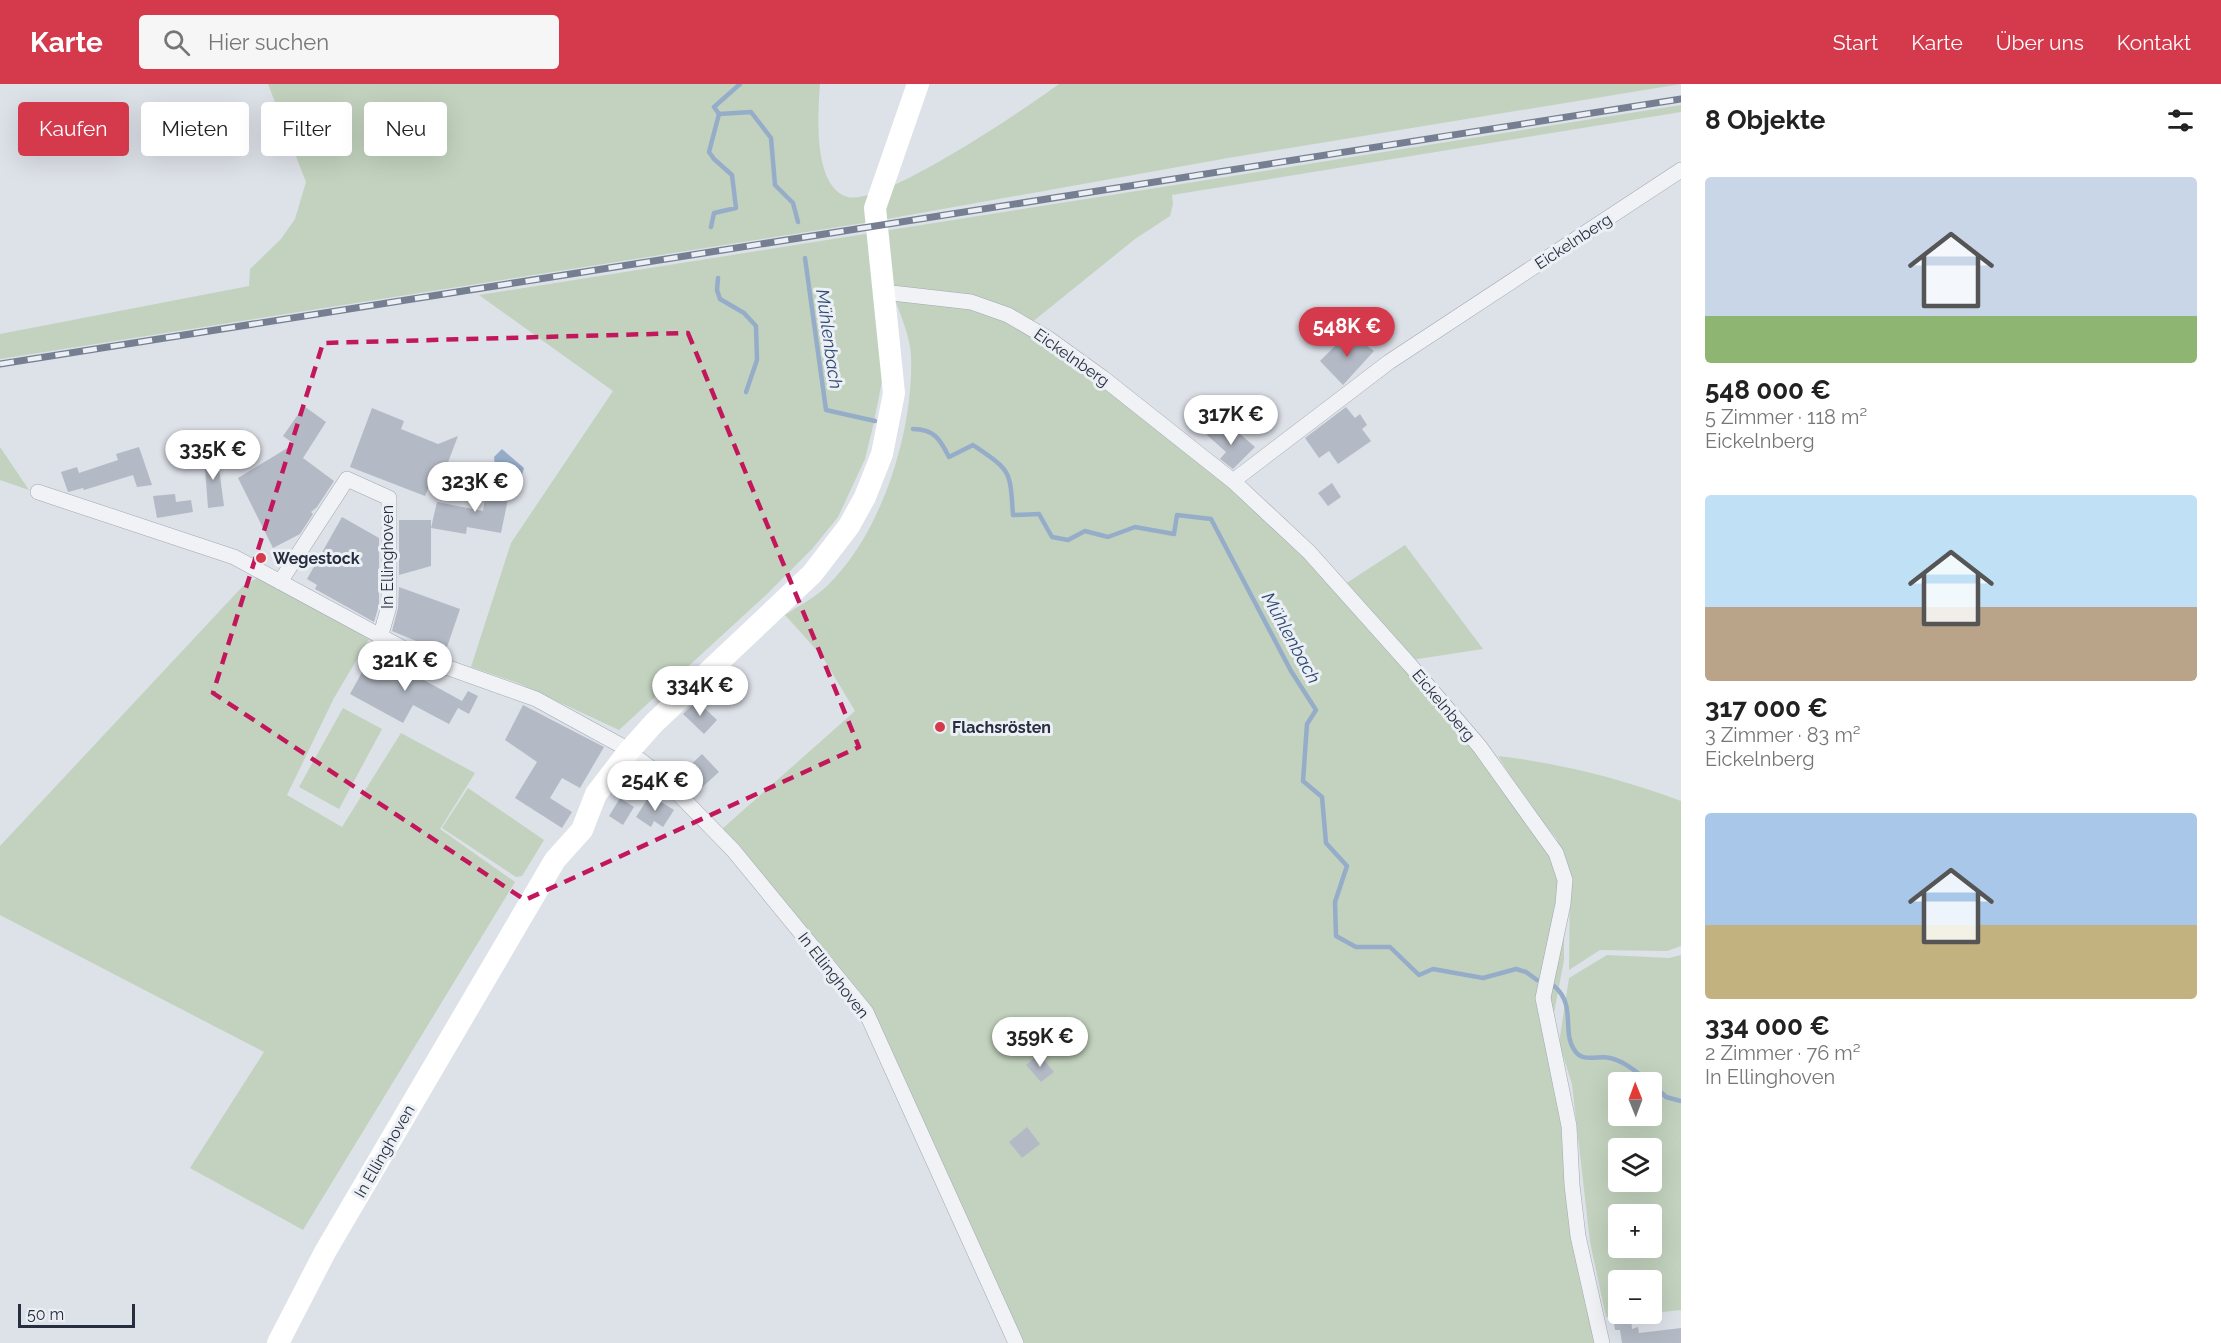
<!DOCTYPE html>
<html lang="de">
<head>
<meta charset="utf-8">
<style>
  :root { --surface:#fff; --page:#f6f6f6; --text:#222; --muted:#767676; --accent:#d43a4b }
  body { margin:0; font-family:Raleway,sans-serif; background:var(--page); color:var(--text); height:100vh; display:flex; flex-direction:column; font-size:22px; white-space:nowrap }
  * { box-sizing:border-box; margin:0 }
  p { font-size:20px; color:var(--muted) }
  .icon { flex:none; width:33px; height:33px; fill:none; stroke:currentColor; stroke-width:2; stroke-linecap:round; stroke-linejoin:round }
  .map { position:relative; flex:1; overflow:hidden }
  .drawer { display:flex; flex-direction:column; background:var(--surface); width:540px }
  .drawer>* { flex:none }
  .hud { position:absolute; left:18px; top:18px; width:570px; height:54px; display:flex; gap:12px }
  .needle { width:39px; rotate:359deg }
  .controls { position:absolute; left:1608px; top:988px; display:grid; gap:12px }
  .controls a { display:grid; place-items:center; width:54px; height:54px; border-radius:6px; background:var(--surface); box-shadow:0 6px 24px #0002; font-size:30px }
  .scale { position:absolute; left:18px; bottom:15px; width:117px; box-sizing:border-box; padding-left:6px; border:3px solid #262e3f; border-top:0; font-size:16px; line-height:21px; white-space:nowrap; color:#262e3f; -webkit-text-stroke:4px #ecf0f5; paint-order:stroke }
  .price { position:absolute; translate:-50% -51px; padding:0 14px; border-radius:21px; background:#fff; color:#222; font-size:20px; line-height:39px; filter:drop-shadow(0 2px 3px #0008) }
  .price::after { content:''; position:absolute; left:50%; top:36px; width:18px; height:14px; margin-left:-9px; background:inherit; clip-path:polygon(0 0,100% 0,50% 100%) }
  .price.selected { background:var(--accent); color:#fff }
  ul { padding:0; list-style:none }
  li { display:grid; align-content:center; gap:12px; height:318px; padding:0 24px }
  li span { display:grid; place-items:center; height:186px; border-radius:6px; color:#555 }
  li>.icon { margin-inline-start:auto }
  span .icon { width:108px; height:108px; fill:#fffc; stroke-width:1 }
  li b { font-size:26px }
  h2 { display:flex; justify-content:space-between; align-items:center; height:72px; padding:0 24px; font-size:26px }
  .chip { padding:0 21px; border-radius:6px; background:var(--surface); box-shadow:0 6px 24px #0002; font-size:21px; line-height:54px }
  .chip.selected { background:var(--accent); color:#fff }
  header { display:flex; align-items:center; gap:36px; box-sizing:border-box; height:84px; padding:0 30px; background:var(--accent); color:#fff }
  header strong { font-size:28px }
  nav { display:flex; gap:33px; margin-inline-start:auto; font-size:21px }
  .search { width:420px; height:54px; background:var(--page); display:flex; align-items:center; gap:15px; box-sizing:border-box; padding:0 21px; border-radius:6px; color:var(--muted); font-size:22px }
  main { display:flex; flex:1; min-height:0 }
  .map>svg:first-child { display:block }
</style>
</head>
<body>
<header>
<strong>Karte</strong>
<div class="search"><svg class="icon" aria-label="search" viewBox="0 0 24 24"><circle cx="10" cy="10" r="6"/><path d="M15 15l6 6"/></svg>Hier suchen</div>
<nav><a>Start</a><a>Karte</a><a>Über uns</a><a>Kontakt</a></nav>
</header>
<main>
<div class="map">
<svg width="1681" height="1259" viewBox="0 0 1681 1259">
  <rect width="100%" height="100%" fill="#dde1e8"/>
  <!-- green -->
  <path fill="#c2d2be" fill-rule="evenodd" d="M 268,0 L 820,0 C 818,28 812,103 848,113 C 882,122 1028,23 1059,0 L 1681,0 L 1228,74 L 870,138 L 0,275 L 0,250 L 249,202 L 250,185 L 281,155 L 295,135 L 306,98 Z
    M 1681,21 L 1681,28 L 1172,111 L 1173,120 L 1170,132 L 1135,155 L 1031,239 L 1205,378 L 1300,468 L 1356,527 L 1551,758 L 1564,828 L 1564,876 L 1550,950 L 1599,1259 L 1024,1259 L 878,936 L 861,909 L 721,746 L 855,627 L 822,572 L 785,531 C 798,522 815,514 827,502 C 882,449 914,347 911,271 C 910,250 898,226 892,206 L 882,297 L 873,342 L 865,375 L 838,433 L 812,465 L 766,511 L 619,646 L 518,599 L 471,583 L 511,459 L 613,307 L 479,211 Z
    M 0,363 L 29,406 L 0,396 Z
    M 1405,461 L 1483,565 L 1411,576 L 1345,500 Z
    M 259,493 L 369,555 L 334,614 L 287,711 L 342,743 L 401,649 L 475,689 L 440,745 L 515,798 L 303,1146 L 190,1084 L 264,968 L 0,831 L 0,762 L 243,502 Z
    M 343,624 L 382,645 L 339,725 L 299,703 Z
    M 1498,672 C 1559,679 1623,695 1681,717 L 1681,862 L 1667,867 L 1600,866 L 1569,886 L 1570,796 L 1557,755 L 1526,717 Z
    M 468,704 L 544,756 L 522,792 L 516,793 L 442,744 Z
    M 1607,871 L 1669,874 L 1681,871 L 1681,1226 L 1652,1229 L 1652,1197 L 1618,1197 L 1618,1230 L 1639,1230 L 1606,1233 L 1590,1158 L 1572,1000 L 1559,959 L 1569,894 ZM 1618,999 L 1652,999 L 1652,1032 L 1618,1032 ZM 1618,1065 L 1652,1065 L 1652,1098 L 1618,1098 ZM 1618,1131 L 1652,1131 L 1652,1164 L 1618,1164 Z"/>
  <!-- water -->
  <path fill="#96adca" d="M 502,365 L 524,384 L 521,394 L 511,398 L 495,382 L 494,373 Z"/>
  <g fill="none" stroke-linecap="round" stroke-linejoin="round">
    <!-- stream -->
    <path stroke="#96adca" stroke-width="4.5" d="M 740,0 L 714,23 L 719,30 L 751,28 L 771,54 L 775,101 L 793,119 L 798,138
      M 711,143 L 714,129 L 736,124 L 732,91 L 714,75 L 709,68 L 719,30
      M 805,174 L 826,326 L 875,337
      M 718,194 L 717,206 L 720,215 L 744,229 L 756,242 L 757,276 L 746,308
      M 913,345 C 934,345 940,355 949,373 L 973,361 C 1011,387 1010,385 1013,431 L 1039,430 L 1052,453 L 1068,456 L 1085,447 L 1108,453 L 1135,443 L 1174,450 L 1177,431 L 1211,435 L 1291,587 L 1316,626 L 1307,640 L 1303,697 L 1322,713 L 1326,759 L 1347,782 L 1335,818 L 1336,852 L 1356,863 L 1390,863 L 1419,891 L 1433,885 L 1483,894 L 1516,885 L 1526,888 L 1537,896
      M 1554,902 C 1577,921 1561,948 1575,967 C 1583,979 1599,971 1610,974 C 1625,977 1639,990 1650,999
      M 1652,1000 L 1666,1013 L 1681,1017"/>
  </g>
  <!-- building -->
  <path fill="#b4bac5" d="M 1349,248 L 1374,267 L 1343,301 L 1320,277 Z
    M 304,322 L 326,338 L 303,374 L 334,397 L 317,423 L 311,428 L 313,430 L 300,450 L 273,464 L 238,394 L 294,360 L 283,352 Z
    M 1346,323 L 1355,334 L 1360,330 L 1367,341 L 1362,345 L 1371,357 L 1338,380 L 1329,367 L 1319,374 L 1305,354 Z
    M 372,324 L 404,337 L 401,345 L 438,360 L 458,352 L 442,394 L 431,397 L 425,412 L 350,383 Z
    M 1217,340 L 1234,355 L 1239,349 L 1255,363 L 1233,385 L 1220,375 L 1226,368 L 1207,351 Z
    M 139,363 L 152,401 L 137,403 L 133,391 L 84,406 L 83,404 L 68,408 L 61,388 L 77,383 L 79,389 L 118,376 L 116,370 Z
    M 217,369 L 224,422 L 208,424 L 204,371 Z
    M 488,394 L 501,396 L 500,402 L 510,405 L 501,449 L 467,443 L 466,450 L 431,444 L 437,418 L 483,427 Z
    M 1332,399 L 1341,413 L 1328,422 L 1318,409 Z
    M 175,410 L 176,418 L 191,416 L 193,428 L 157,434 L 153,412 Z
    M 342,433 L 379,454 L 379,521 L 374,538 L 315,505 L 317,501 L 307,495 Z
    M 399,436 L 431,436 L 431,482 L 399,491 Z
    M 399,503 L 460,525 L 445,569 L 392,547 L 398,524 Z
    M 373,568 L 462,617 L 468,607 L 478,612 L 469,630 L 458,624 L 449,640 L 413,621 L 403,639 L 350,610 Z
    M 697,617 L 717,636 L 704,650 L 683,630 Z
    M 523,621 L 604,663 L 580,704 L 562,694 L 550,714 L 572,728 L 562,744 L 515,714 L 537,678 L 505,656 Z
    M 702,670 L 719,688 L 699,706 L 683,688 Z
    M 650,711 L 674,726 L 663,743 L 654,737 L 651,743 L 636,733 Z
    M 620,714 L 634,723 L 623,741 L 609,732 Z
    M 1039,970 L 1054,988 L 1041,998 L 1026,981 Z
    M 1027,1043 L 1040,1060 L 1022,1074 L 1009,1058 Z
    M 1631,1232 L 1632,1245 L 1638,1243 L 1639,1249 L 1681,1244 L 1681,1259 L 1622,1259 L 1620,1246 L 1615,1246 L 1613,1233 Z"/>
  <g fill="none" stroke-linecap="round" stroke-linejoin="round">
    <defs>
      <path id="street" d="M 883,208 L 971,218 L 1008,231 L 1049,255 L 1103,294 L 1233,397 L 1309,468 L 1410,581 L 1480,663 L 1556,769 L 1565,796 L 1563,820 L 1543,914 L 1569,1042 L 1572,1101 L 1578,1152 L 1602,1259
        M 1233,397 L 1389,278 L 1681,86
        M 38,408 L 234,473 L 421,574 L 536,615 L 620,661 L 660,691 L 733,766 L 866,928 L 1016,1259
        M 280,498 L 347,395 L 389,414 L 389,522 L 380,554"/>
    </defs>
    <!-- street casing -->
    <use href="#street" stroke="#a2a8b2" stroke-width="16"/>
    <!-- street -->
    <use href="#street" stroke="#f0f2f6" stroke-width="15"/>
    <!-- secondary -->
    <path stroke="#fff" stroke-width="22" d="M 278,1259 L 325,1168 L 555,776 L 582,746 L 596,710 L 629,667 L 654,639 L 812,490 L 849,442 L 865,413 L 882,370 L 894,309 L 875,124 L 918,0"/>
    <defs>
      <path id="rail" d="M 0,280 L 1681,15"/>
    </defs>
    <!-- rail casing -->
    <use href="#rail" stroke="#767f92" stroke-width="7"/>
    <!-- rail -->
    <use href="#rail" stroke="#ecf0f5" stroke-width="4.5" stroke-dasharray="14" stroke-linecap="butt"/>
  </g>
  <!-- marked area -->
  <path fill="none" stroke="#c2185b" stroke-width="4.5" stroke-dasharray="12 8" stroke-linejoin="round" d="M 688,249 L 859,663 L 525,816 L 213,609 L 323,259 Z"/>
  <!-- markers -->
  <g fill="#d43a4b" stroke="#ecf0f5" stroke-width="2">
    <circle cx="261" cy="474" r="6"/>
    <circle cx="940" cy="643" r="6"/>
  </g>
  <g text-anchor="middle" stroke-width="6" stroke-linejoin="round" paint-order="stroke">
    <!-- street labels -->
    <g font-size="16" fill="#262e3f" stroke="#ecf0f5">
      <text transform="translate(1573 157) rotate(-33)" y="6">Eickelnberg</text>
      <text transform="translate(1072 273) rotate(35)" y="6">Eickelnberg</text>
      <text transform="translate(387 473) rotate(-90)" y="6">In Ellinghoven</text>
      <text transform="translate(1444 621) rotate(50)" y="6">Eickelnberg</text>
      <text transform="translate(834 891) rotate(52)" y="6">In Ellinghoven</text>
      <text transform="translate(384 1067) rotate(-60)" y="6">In Ellinghoven</text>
    </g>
    <!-- poi labels -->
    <g font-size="16" font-weight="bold" fill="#262e3f" stroke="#ecf0f5" text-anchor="start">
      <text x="273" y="480">Wegestock</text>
      <text x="952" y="649">Flachsrösten</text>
    </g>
    <!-- water labels -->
    <g font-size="18" font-style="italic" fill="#2e4a75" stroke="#ecf0f5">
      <text transform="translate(829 255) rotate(82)" y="6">Mühlenbach</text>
      <text transform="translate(1291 554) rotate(61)" y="6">Mühlenbach</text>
    </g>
  </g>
</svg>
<div class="controls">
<a><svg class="needle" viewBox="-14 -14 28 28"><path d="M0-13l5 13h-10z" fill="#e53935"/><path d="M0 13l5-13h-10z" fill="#767676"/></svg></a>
<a><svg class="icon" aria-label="layers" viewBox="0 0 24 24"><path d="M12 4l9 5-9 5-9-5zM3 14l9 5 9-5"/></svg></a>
<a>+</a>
<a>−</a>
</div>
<div class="scale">50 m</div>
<b class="price selected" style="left:1347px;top:274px">548K €</b>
<b class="price" style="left:1231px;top:362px">317K €</b>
<b class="price" style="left:213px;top:397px">335K €</b>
<b class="price" style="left:475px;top:429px">323K €</b>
<b class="price" style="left:405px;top:608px">321K €</b>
<b class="price" style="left:700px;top:633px">334K €</b>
<b class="price" style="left:655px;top:728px">254K €</b>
<b class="price" style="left:1040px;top:984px">359K €</b>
<div class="hud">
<a class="chip selected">Kaufen</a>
<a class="chip">Mieten</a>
<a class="chip">Filter</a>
<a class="chip">Neu</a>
</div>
</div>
<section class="drawer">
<h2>8 Objekte<svg class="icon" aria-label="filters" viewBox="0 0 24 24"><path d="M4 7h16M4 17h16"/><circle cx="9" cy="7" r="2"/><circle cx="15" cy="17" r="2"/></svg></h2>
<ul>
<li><span style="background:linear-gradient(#c9d6e8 75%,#8fb573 0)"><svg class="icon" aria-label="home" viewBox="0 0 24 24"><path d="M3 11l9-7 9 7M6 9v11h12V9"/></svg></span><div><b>548 000 €</b><p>5 Zimmer · 118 m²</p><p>Eickelnberg</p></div></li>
<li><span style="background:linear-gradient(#bfe0f5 60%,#b9a48a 0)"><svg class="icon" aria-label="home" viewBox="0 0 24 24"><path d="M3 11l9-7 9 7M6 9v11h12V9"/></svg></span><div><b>317 000 €</b><p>3 Zimmer · 83 m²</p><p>Eickelnberg</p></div></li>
<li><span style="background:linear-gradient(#a9c7e8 60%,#c2b280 0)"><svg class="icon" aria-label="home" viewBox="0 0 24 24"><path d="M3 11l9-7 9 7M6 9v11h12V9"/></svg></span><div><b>334 000 €</b><p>2 Zimmer · 76 m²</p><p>In Ellinghoven</p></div></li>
</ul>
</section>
</main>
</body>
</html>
